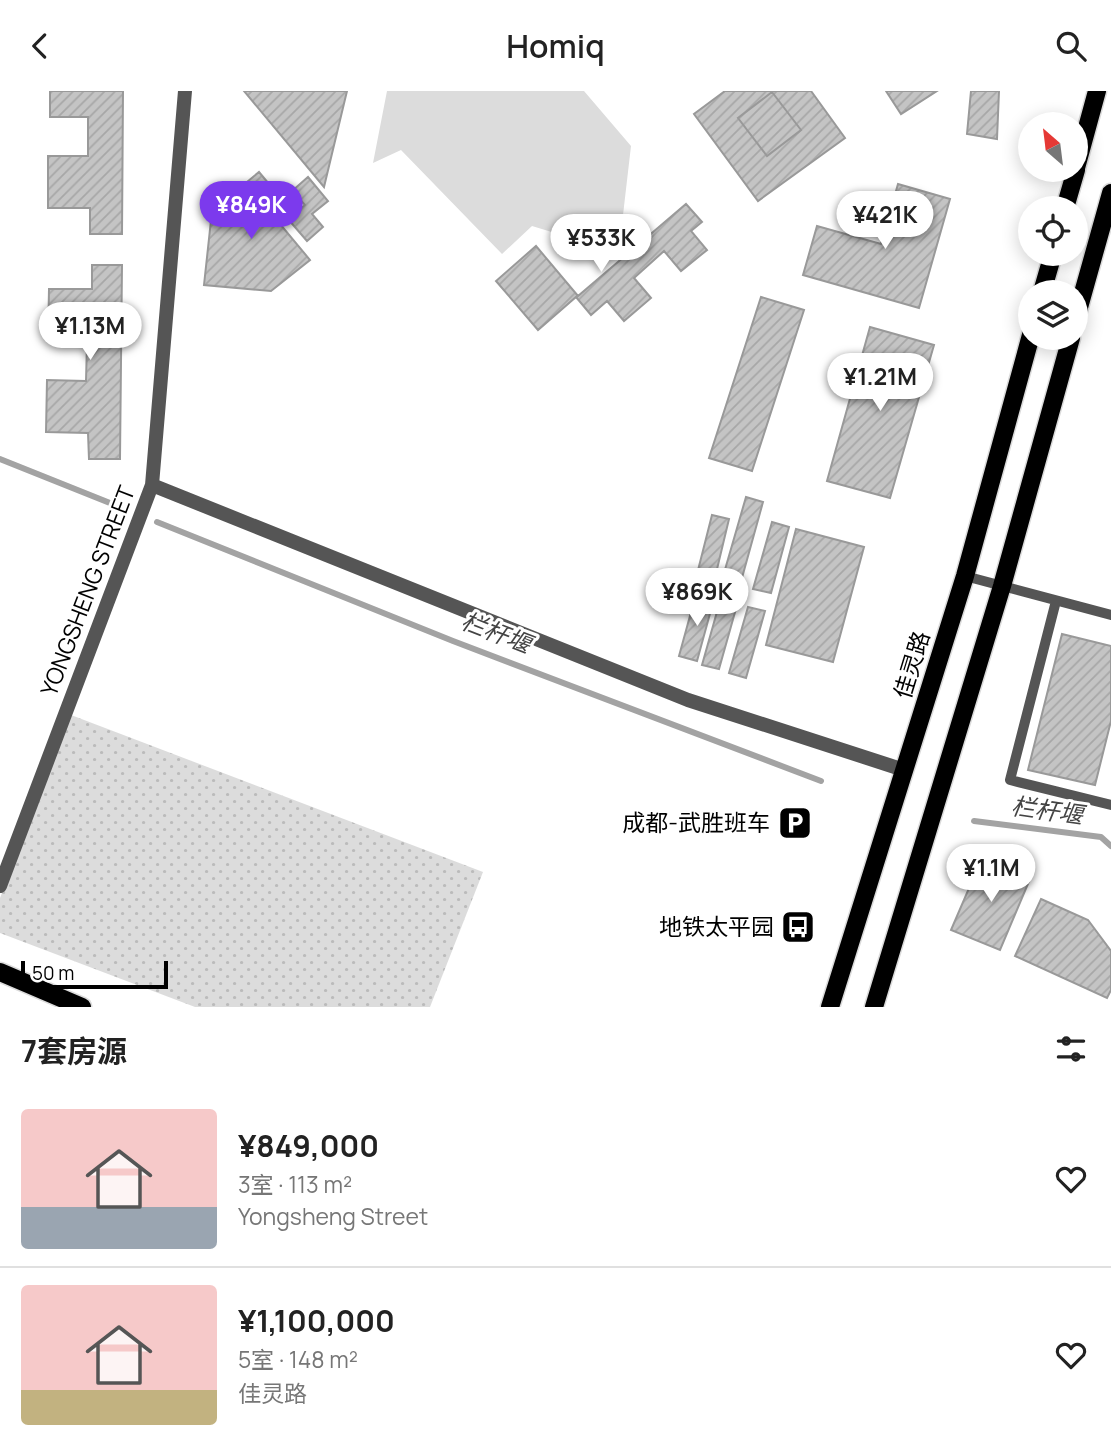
<!DOCTYPE html>
<html lang="zh">
<head>
<meta charset="utf-8">
<style>
  :root { --surface:#fff; --page:#f6f6f6; --text:#222; --muted:#767676; --line:#e0e0e0; --accent:#7c3aed }
  body { margin:0; font-family:Manrope,"Noto Sans SC",sans-serif; background:var(--page); color:var(--text); height:100vh; display:flex; flex-direction:column; font-size:26px; white-space:nowrap }
  * { box-sizing:border-box; margin:0 }
  p { font-size:23px; color:var(--muted) }
  .icon { flex:none; width:38px; height:38px; fill:none; stroke:currentColor; stroke-width:2; stroke-linecap:round; stroke-linejoin:round }
  .map { position:relative; height:916px; overflow:hidden }
  .sheet { display:flex; flex-direction:column; background:var(--surface); flex:1 }
  .sheet>* { flex:none }
  .needle { width:46px; rotate:332deg }
  .buttons { position:absolute; left:1018px; top:21px; display:grid; gap:14px }
  .buttons a { display:grid; place-items:center; width:70px; height:70px; border-radius:50%; background:var(--surface); box-shadow:0 4px 18px #0003; font-size:35px }
  .scale { position:absolute; left:21px; bottom:18px; width:147px; box-sizing:border-box; padding-left:7px; border:4px solid #000; border-top:0; font-size:19px; line-height:24px; white-space:nowrap; color:#000; -webkit-text-stroke:5px #fff; paint-order:stroke }
  .price { position:absolute; translate:-50% -60px; padding:0 16px; border-radius:24px; background:#fff; color:#222; font-size:23px; line-height:46px; filter:drop-shadow(0 2px 4px #0008) }
  .price::after { content:''; position:absolute; left:50%; top:42px; width:21px; height:16px; margin-left:-10px; background:inherit; clip-path:polygon(0 0,100% 0,50% 100%) }
  .price.current { background:var(--accent); color:#fff }
  ul { padding:0; list-style:none }
  li { display:flex; align-items:center; gap:21px; height:175px; padding:0 21px }
  li+li { border-top:2px solid var(--line) }
  li span { display:grid; place-items:center; flex:none; width:196px; height:140px; border-radius:7px; color:#555 }
  li>.icon { margin-inline-start:auto }
  span .icon { width:84px; height:84px; fill:#fffc; stroke-width:1 }
  li b { font-size:30px }
  h2 { display:flex; justify-content:space-between; align-items:center; height:84px; padding:0 21px; font-size:30px }
  header { display:flex; justify-content:space-between; align-items:center; height:91px; padding:0 21px; background:var(--surface); font-size:32px; font-weight:600 }
  .map>svg:first-child { display:block }
</style>
</head>
<body>
<header><svg class="icon" aria-label="back" viewBox="0 0 24 24"><path d="M15 5l-7 7 7 7"/></svg>Homiq<svg class="icon" aria-label="search" viewBox="0 0 24 24"><circle cx="10" cy="10" r="6"/><path d="M15 15l6 6"/></svg></header>
<div class="map">
<svg width="1111" height="916" viewBox="0 0 1111 916">
  <defs>
    <pattern id="grass-dots" width="8" height="8" patternUnits="userSpaceOnUse" patternTransform="scale(1.75)"><rect width="8" height="8" fill="#dcdcdc"/><path d="M2 2h.1M6 6h.1" fill="none" stroke="#bbb" stroke-width="1.8" stroke-linecap="round"/></pattern>
    <pattern id="building-hatch" width="6" height="6" patternUnits="userSpaceOnUse" patternTransform="scale(1.75)"><rect width="6" height="6" fill="#c4c4c4"/><path d="M-1 1l2-2M0 6l6-6M5 7l2-2" fill="none" stroke="#a7a7a7"/></pattern>
  </defs>
  <rect width="100%" height="100%" fill="#fff"/>
  <!-- grass -->
  <path fill="url(#grass-dots)" d="M 71,624 L 483,781 L 430,916 L 195,916 L 0,842 L 0,807 Z"/>
  <!-- pitch -->
  <path fill="#dcdcdc" d="M 387,0 L 584,0 L 631,55 L 623,124 L 581,150 L 532,135 L 502,163 L 401,59 L 373,72 Z"/>
  <g fill="none" stroke-linecap="round" stroke-linejoin="round">
    <!-- stream -->
    <path stroke="#a3a3a3" stroke-width="6" d="M 0,368 L 125,418
      M 157,431 L 453,550 L 821,690
      M 974,730 L 1101,746 L 1111,755"/>
  </g>
  <!-- building -->
  <path fill="url(#building-hatch)" stroke="#999" stroke-width="2" fill-rule="evenodd" d="M 50,0 L 123,0 L 122,143 L 90,143 L 90,117 L 48,117 L 48,65 L 88,65 L 88,26 L 50,26 Z
    M 244,0 L 347,0 L 324,96 Z
    M 725,0 L 811,0 L 845,47 L 758,110 L 694,23 ZM 772,1 L 801,39 L 767,65 L 738,27 Z
    M 886,0 L 937,0 L 901,23 Z
    M 971,0 L 999,0 L 997,48 L 967,43 Z
    M 772,1 L 801,39 L 767,65 L 738,27 Z
    M 259,81 L 283,110 L 270,121 L 310,169 L 271,200 L 204,194 L 212,120 Z
    M 308,86 L 328,110 L 312,123 L 323,136 L 307,150 L 288,128 L 305,114 L 292,100 Z
    M 898,93 L 950,108 L 919,217 L 803,184 L 817,135 L 881,153 Z
    M 686,113 L 702,131 L 691,140 L 707,159 L 681,180 L 664,160 L 634,187 L 651,207 L 624,230 L 607,210 L 591,224 L 576,206 L 538,239 L 496,190 L 536,155 L 578,205 Z
    M 92,174 L 122,174 L 120,368 L 89,368 L 88,342 L 46,341 L 47,289 L 86,290 L 87,251 L 48,250 L 49,198 L 92,198 Z
    M 761,206 L 804,219 L 752,380 L 709,367 Z
    M 870,236 L 934,254 L 890,407 L 827,390 Z
    M 746,406 L 763,411 L 740,494 L 722,489 Z
    M 712,424 L 729,428 L 712,499 L 694,495 Z
    M 772,431 L 789,436 L 771,502 L 753,498 Z
    M 796,438 L 864,456 L 833,571 L 766,554 Z
    M 696,503 L 714,508 L 697,570 L 679,565 Z
    M 722,503 L 739,507 L 719,578 L 702,574 Z
    M 748,516 L 765,520 L 746,587 L 729,582 Z
    M 1062,543 L 1111,555 L 1111,630 L 1095,694 L 1028,679 Z
    M 982,767 L 1030,788 L 1000,859 L 951,839 Z
    M 1041,808 L 1088,829 L 1111,860 L 1111,899 L 1107,907 L 1015,865 Z"/>
  <g fill="none" stroke-linecap="round" stroke-linejoin="round">
    <defs>
      <path id="primary" d="M 1076,77 L 1097,0
        M 1065,117 L 1076,79
        M 1042,201 L 1053,163
        M 1076,227 L 1111,102
        M 0,881 L 82,916
        M 830,916 L 965,485 L 1031,244
        M 874,916 L 1002,495 L 1071,247"/>
    </defs>
    <!-- primary casing -->
    <use href="#primary" stroke="#dbdbdb" stroke-width="21"/>
    <!-- lane -->
    <path stroke="#555" stroke-width="10" d="M 965,485 L 1111,524
      M 1056,510 L 1010,689 L 1111,714"/>
    <!-- street -->
    <path stroke="#555" stroke-width="14" d="M 152,394 L 688,609 L 904,679
      M 0,795 L 152,394 L 185,0"/>
    <!-- primary -->
    <use href="#primary" stroke="#000" stroke-width="18"/>
  </g>
  <!-- icons -->
  <defs>
    <symbol id="parking-square" viewBox="-11 -11 22 22"><rect x="-9" y="-9" width="18" height="18" rx="4" fill="#000" stroke="#fff"/><path d="M-3.5-5.5H1a3.5 3.5 0 0 1 0 7H-1V5.5H-3.5ZM-1-3.4V-.6H.8a1.4 1.4 0 0 0 0-2.8Z" fill="#fff"/></symbol>
    <symbol id="bus-square" viewBox="-11 -11 22 22"><rect x="-9" y="-9" width="18" height="18" rx="4" fill="#000" stroke="#fff"/><path d="M-5-6H5V4H4V6H2V4H-2V6H-4V4H-5ZM-3.5-4V0h7V-4ZM-3.5 1.2v1.5H-2V1.2ZM2 1.2v1.5H3.5V1.2Z" fill="#fff"/></symbol>
  </defs>
  <g fill-rule="evenodd">
    <use href="#parking-square" x="776" y="713" width="38" height="38"/>
    <use href="#bus-square" x="779" y="817" width="38" height="38"/>
  </g>
  <g text-anchor="middle" stroke-width="6" stroke-linejoin="round" paint-order="stroke">
    <!-- street labels -->
    <g font-size="23" fill="#000" stroke="#fff">
      <text transform="translate(88 500) rotate(-69)" y="8">YONGSHENG STREET</text>
      <text transform="translate(912 574) rotate(-73)" y="8">佳灵路</text>
    </g>
    <!-- poi labels -->
    <g font-size="23" fill="#000" stroke="#fff" text-anchor="end">
      <text x="770" y="740">成都-武胜班车</text>
      <text x="774" y="844">地铁太平园</text>
    </g>
    <!-- water labels -->
    <g font-size="24" font-style="italic" fill="#444" stroke="#fff">
      <text transform="translate(496 542) rotate(21)" y="8">栏杆堰</text>
      <text transform="translate(1047 720) rotate(8)" y="8">栏杆堰</text>
    </g>
  </g>
</svg>
<div class="buttons">
<a><svg class="needle" viewBox="-14 -14 28 28"><path d="M0-13l5 13h-10z" fill="#e53935"/><path d="M0 13l5-13h-10z" fill="#767676"/></svg></a>
<a><svg class="icon" aria-label="locate" viewBox="0 0 24 24"><circle cx="12" cy="12" r="6"/><path d="M12 2v4M12 18v4M2 12h4M18 12h4"/></svg></a>
<a><svg class="icon" aria-label="layers" viewBox="0 0 24 24"><path d="M12 4l9 5-9 5-9-5zM3 14l9 5 9-5"/></svg></a>
</div>
<div class="scale">50 m</div>
<b class="price current" style="left:251px;top:150px">¥849K</b>
<b class="price" style="left:885px;top:160px">¥421K</b>
<b class="price" style="left:601px;top:183px">¥533K</b>
<b class="price" style="left:90px;top:271px">¥1.13M</b>
<b class="price" style="left:880px;top:322px">¥1.21M</b>
<b class="price" style="left:697px;top:537px">¥869K</b>
<b class="price" style="left:991px;top:813px">¥1.1M</b>
</div>
<section class="sheet">
<h2>7套房源<svg class="icon" aria-label="filters" viewBox="0 0 24 24"><path d="M4 7h16M4 17h16"/><circle cx="9" cy="7" r="2"/><circle cx="15" cy="17" r="2"/></svg></h2>
<ul>
<li><span style="background:linear-gradient(#f6c9c9 70%,#9aa5b1 0)"><svg class="icon" aria-label="home" viewBox="0 0 24 24"><path d="M3 11l9-7 9 7M6 9v11h12V9"/></svg></span><div><b>¥849,000</b><p>3室 · 113 m²</p><p>Yongsheng Street</p></div><svg class="icon" aria-label="heart" viewBox="0 0 24 24"><path d="M12 20l-8-8c-3-5 5-10 8-4 3-6 11-1 8 4z"/></svg></li>
<li><span style="background:linear-gradient(#f6c9c9 75%,#c2b280 0)"><svg class="icon" aria-label="home" viewBox="0 0 24 24"><path d="M3 11l9-7 9 7M6 9v11h12V9"/></svg></span><div><b>¥1,100,000</b><p>5室 · 148 m²</p><p>佳灵路</p></div><svg class="icon" aria-label="heart" viewBox="0 0 24 24"><path d="M12 20l-8-8c-3-5 5-10 8-4 3-6 11-1 8 4z"/></svg></li>
</ul>
</section>
</body>
</html>
